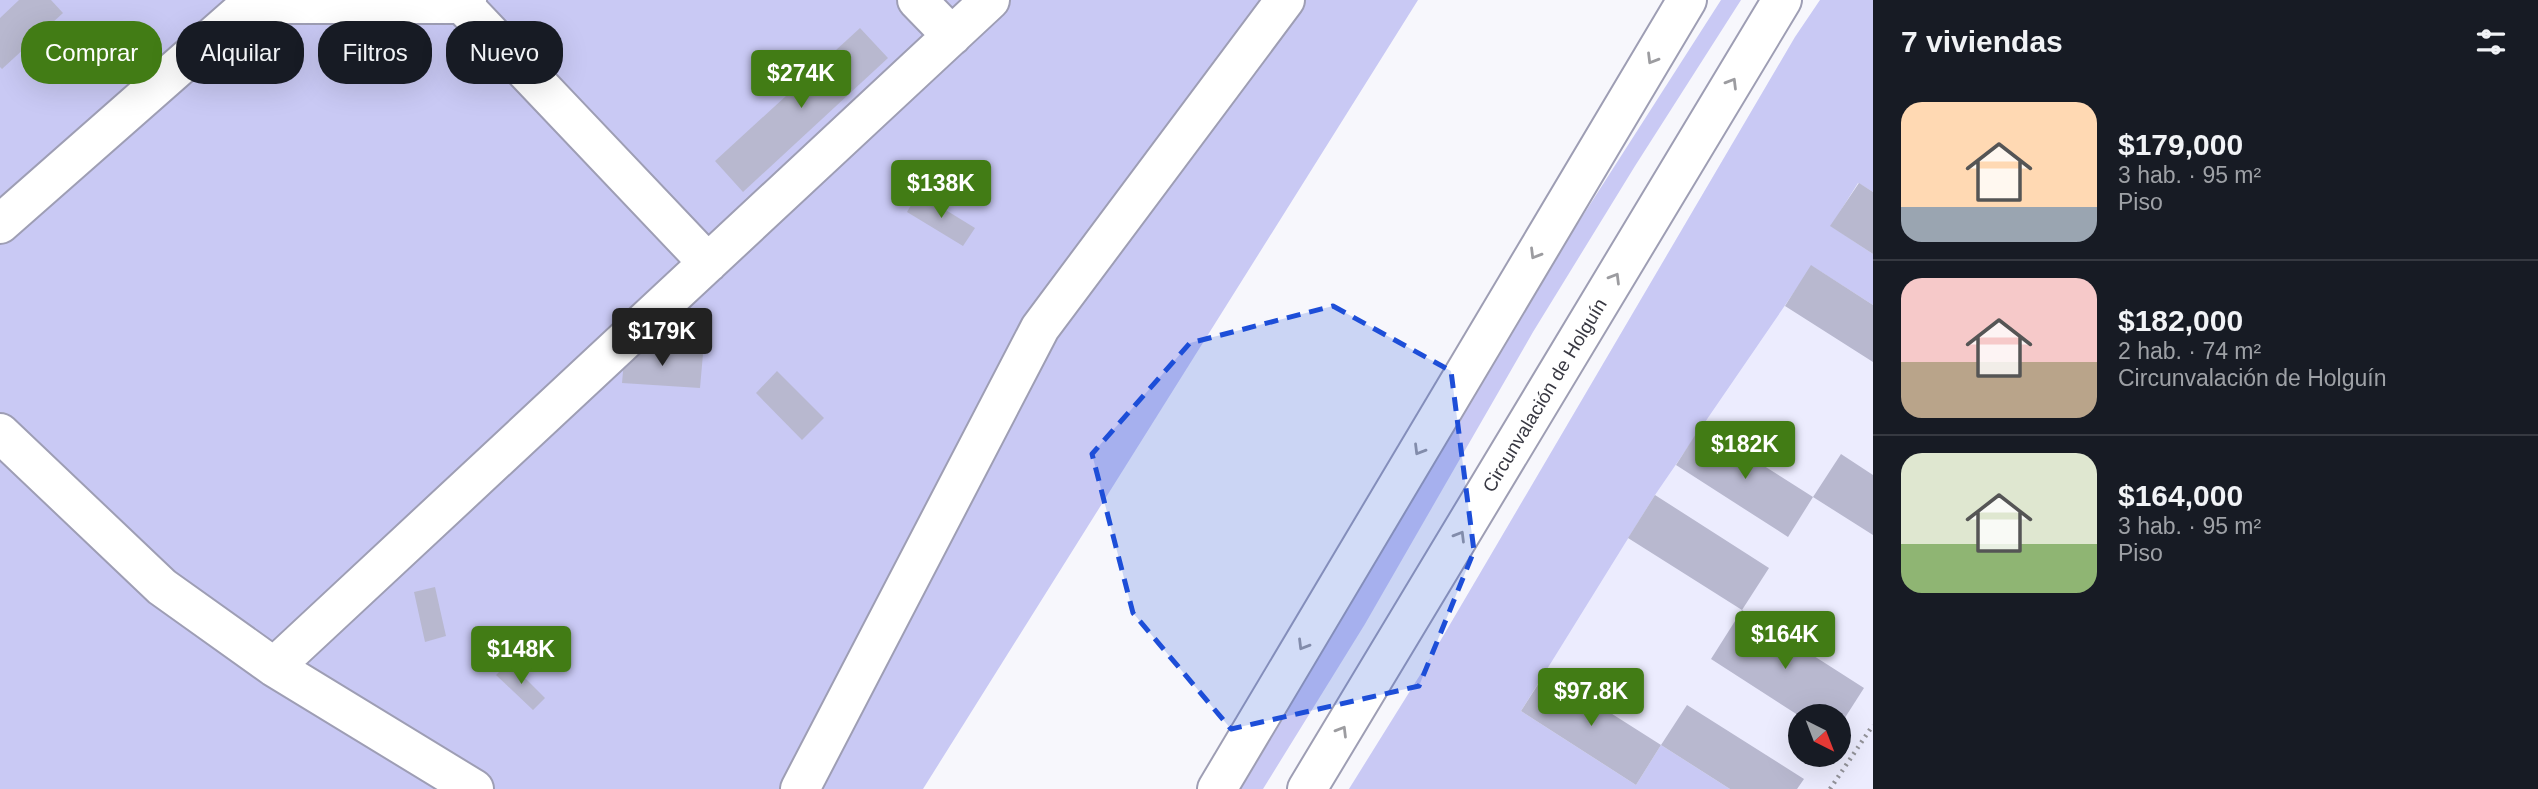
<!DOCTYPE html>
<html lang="es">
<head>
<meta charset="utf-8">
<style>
  :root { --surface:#171b24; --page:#242831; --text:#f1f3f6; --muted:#9ea1a6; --line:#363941; --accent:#427c15 }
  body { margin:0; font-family:Helvetica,sans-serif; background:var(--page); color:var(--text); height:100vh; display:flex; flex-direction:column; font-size:26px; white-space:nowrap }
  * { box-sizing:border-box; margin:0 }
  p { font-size:23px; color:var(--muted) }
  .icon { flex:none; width:38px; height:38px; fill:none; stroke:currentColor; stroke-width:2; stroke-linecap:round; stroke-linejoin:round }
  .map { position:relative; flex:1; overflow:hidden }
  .drawer { display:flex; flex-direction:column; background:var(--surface); width:665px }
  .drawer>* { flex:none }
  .top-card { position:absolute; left:21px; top:21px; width:665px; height:63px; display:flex; gap:14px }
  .needle { width:46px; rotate:138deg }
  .fabs { position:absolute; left:1788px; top:704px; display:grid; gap:14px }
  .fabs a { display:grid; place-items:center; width:63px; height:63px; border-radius:50%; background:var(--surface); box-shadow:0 7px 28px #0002; font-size:35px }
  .price { position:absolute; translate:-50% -60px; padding:0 16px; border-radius:7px; background:var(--accent); color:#fff; font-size:23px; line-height:46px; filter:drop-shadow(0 2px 4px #0008) }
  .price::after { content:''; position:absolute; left:50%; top:42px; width:21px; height:16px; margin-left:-10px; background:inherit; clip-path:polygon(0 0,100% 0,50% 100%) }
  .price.on { background:#222; color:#fff }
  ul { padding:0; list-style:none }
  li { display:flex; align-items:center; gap:21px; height:175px; padding:0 28px }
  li+li { border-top:2px solid var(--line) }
  li span { display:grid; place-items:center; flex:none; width:196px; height:140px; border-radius:21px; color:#555 }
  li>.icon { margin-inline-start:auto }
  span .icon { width:84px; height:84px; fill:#fffc; stroke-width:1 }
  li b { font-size:30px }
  h2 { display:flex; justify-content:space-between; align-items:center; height:84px; padding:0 28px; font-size:30px }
  .tag { padding:0 24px; border-radius:28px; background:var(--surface); box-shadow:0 7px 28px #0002; font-size:24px; line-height:63px }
  .tag.on { background:var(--accent); color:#fff }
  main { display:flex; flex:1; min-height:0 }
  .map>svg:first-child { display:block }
</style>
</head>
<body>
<main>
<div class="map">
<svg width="1873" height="789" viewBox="0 0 1873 789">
  <rect width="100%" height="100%" fill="#f7f7fc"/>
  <!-- built -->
  <path fill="#ececfe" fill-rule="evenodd" d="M 1820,0 L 1873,0 L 1873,789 L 1349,789 L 1425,667 L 1795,37 ZM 1801,716 L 1839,716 L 1839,754 L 1801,754 Z"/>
  <!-- green -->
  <path fill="#c9c9f4" d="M 0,0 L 1418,0 L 923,789 L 0,789 Z
    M 1721,0 L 1741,0 L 1635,166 L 1533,332 L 1365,624 L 1263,789 L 1238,789 L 1564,245 Z
    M 1820,0 L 1873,0 L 1873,192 L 1858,183 L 1831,226 L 1873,254 L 1873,305 L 1812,266 L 1655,495 L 1521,711 L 1636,785 L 1661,745 L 1730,789 L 1349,789 L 1425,667 L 1795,37 Z"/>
  <!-- building -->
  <path fill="#b8b8cf" d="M 19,0 L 51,0 L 63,13 L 2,69 L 0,67 L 0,18 Z
    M 860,28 L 888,58 L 743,192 L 715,161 Z
    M 1859,183 L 1873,192 L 1873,254 L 1830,226 Z
    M 918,193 L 975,228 L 963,246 L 907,212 Z
    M 1811,265 L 1873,305 L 1873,362 L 1785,306 Z
    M 625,348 L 703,354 L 700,388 L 622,383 Z
    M 777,371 L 824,418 L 802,440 L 756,393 Z
    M 1701,426 L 1813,497 L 1788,537 L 1676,465 Z
    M 1841,454 L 1873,475 L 1873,535 L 1813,497 Z
    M 1655,495 L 1769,568 L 1742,610 L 1628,538 Z
    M 435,587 L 446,636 L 425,642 L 414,592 Z
    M 1742,610 L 1864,688 L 1839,727 L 1839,716 L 1801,717 L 1711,659 Z
    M 509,662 L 545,698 L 533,710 L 496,675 Z
    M 1546,672 L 1661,745 L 1636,785 L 1521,711 Z
    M 1687,705 L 1804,779 L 1797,789 L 1730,789 L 1661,745 Z"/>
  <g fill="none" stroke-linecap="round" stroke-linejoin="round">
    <defs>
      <path id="minor" d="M 251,0 L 250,4 L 462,4 L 467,0
        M 917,0 L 952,36
        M 462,4 L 708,263
        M 0,224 L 250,4
        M 0,433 L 162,587 L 274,667 L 474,789
        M 274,667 L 990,0
        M 800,789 L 1040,328 L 1285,0"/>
      <g id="highway">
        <path d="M 1217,789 L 1687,0"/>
        <path id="s1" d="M 1307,789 L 1782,0"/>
      </g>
    </defs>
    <!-- minor casing -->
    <use href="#minor" stroke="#9e9eb4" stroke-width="42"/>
    <!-- highway casing -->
    <use href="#highway" stroke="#9e9eb4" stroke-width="42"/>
    <!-- path -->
    <path stroke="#93939a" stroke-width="4.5" stroke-dasharray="2 5" stroke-linecap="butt" d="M 1830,789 L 1873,725"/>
    <!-- minor -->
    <use href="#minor" stroke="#fff" stroke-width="38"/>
    <!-- highway -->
    <use href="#highway" stroke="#fff" stroke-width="38"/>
  </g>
  <!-- one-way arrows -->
  <defs><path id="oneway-chevron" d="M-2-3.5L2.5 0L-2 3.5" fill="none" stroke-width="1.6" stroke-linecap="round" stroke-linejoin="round" transform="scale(1.75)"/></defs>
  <g stroke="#9c9ca0">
    <use href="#oneway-chevron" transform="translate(1652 59) rotate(121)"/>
    <use href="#oneway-chevron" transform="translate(1732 83) rotate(-59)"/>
    <use href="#oneway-chevron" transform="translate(1535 254) rotate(121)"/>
    <use href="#oneway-chevron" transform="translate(1615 278) rotate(-59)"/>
    <use href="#oneway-chevron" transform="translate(1419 450) rotate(121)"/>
    <use href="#oneway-chevron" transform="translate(1460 536) rotate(-59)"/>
    <use href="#oneway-chevron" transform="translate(1303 645) rotate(121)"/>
    <use href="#oneway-chevron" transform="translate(1342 731) rotate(-59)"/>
  </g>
  <!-- marked area -->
  <path fill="#1d4ed8" fill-opacity="0.2" stroke="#1d4ed8" stroke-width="5" stroke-dasharray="14 9" stroke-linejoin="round" d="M 1333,306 L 1451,371 L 1474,551 L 1419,686 L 1231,729 L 1133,613 L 1092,454 L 1190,343 Z"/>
  <g text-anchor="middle" stroke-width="6" stroke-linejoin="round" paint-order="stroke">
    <!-- street labels -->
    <g font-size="19" fill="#383842" stroke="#fff">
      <text dy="7" stroke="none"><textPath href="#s1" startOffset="460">Circunvalación de Holguín</textPath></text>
    </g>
  </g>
</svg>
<div class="fabs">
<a><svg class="needle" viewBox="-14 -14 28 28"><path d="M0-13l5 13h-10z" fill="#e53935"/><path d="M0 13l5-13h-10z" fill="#9ea1a6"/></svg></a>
</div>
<b class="price" style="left:801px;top:110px">$274K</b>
<b class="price" style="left:941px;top:220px">$138K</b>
<b class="price on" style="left:662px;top:368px">$179K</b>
<b class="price" style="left:1745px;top:481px">$182K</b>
<b class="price" style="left:1785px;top:671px">$164K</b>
<b class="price" style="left:521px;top:686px">$148K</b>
<b class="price" style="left:1591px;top:728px">$97.8K</b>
<div class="top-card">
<a class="tag on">Comprar</a>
<a class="tag">Alquilar</a>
<a class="tag">Filtros</a>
<a class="tag">Nuevo</a>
</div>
</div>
<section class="drawer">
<h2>7 viviendas<svg class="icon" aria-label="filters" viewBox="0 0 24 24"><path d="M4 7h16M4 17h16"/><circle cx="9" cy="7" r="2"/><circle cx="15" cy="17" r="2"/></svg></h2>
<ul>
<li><span style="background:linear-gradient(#ffd9b3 75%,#9aa5b1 0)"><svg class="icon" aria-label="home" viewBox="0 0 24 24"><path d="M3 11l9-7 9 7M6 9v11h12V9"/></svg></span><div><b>$179,000</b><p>3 hab. · 95 m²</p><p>Piso</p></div></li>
<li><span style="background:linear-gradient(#f6c9c9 60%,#b9a48a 0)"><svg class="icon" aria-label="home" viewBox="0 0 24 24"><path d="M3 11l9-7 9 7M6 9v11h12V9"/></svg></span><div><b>$182,000</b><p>2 hab. · 74 m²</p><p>Circunvalación de Holguín</p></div></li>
<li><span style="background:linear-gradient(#dfe7d0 65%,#8fb573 0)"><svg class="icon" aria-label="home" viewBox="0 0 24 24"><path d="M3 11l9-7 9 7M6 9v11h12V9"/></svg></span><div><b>$164,000</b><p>3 hab. · 95 m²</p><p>Piso</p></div></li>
</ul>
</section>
</main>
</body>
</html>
